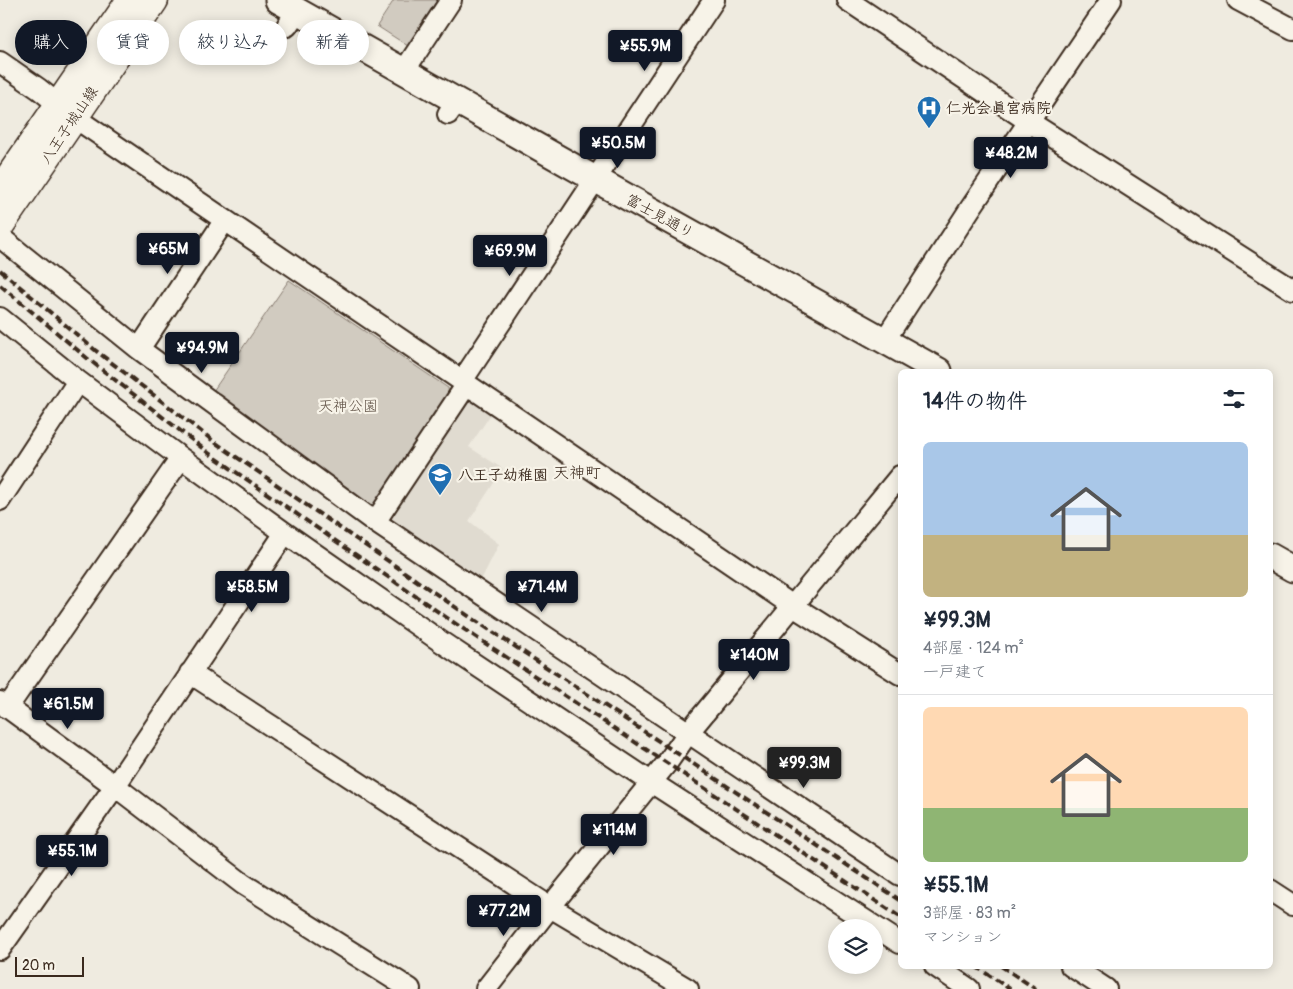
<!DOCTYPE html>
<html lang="ja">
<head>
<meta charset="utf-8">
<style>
  :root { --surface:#fff; --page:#f2f2f3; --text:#1f2937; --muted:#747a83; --line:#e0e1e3; --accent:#111827 }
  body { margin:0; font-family:Pangolin,"Klee One",sans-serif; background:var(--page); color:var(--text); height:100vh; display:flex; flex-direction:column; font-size:19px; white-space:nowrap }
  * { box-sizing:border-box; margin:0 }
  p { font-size:16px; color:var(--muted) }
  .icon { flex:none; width:28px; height:28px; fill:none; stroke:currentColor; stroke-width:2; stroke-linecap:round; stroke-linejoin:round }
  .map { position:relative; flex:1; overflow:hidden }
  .drawer { position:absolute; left:898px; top:369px; width:375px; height:600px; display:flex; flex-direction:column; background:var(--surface); border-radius:8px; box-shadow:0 2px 12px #0003 }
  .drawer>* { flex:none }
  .guide { position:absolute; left:15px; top:20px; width:475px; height:45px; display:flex; gap:10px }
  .tools { position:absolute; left:828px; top:919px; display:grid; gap:10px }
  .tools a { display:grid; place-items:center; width:55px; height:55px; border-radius:50%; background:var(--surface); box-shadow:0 2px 12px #0003; font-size:25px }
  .scale { position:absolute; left:15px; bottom:12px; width:69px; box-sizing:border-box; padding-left:5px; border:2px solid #3b2a1e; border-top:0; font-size:14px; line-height:18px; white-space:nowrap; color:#3b2a1e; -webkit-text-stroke:4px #f7f3e8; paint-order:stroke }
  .price { position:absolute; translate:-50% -42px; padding:0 11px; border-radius:5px; background:var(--accent); color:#fff; font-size:16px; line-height:32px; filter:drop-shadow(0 1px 2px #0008) }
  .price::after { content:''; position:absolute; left:50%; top:30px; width:15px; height:11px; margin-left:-8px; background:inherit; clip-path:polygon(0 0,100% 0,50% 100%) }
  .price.current { background:#222; color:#fff }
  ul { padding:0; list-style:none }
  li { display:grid; align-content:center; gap:10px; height:265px; padding:0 25px }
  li+li { border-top:1px solid var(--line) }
  li span { display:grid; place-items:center; height:155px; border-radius:8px; color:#555 }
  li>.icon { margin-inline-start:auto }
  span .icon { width:90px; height:90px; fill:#fffc; stroke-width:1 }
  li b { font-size:21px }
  h2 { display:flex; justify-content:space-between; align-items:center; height:60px; padding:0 25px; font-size:21px }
  .chip { padding:0 18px; border-radius:22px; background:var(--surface); box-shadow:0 2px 12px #0003; font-size:18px; line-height:45px }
  .chip.current { background:var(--accent); color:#fff }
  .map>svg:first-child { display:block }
</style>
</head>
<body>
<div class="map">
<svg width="1293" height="989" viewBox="0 0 1293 989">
  <rect width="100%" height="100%" fill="#efebe0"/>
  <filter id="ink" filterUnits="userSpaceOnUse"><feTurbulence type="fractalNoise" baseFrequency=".02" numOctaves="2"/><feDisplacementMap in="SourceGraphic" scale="10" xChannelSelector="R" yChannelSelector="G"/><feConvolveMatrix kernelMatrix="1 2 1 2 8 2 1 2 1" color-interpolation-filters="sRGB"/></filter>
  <g filter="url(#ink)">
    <!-- built -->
    <path fill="#e0dbd0" d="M 467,384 L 497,405 L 469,447 L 503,469 L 469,521 L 499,544 L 476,590 L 375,522 Z"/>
    <!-- green -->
    <path fill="#d1cbc0" stroke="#867a6f" d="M 394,0 L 437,0 L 408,46 L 377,26 Z
      M 289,280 L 448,388 L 449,397 L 376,505 L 366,507 L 211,394 Z"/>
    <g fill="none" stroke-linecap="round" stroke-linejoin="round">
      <defs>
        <path id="minor" d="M 847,0 L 1028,121 L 1293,290
          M 1238,0 L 1293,29
          M 287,26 L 297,11
          M 0,62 L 39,89 L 74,117 L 175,186 L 793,606 L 900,674
          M 404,71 L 451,0
          M 448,114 L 456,101
          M 0,237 L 139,349 L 375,522 L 900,875
          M 0,318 L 78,381 L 181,458 L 285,533 L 440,641 L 651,782 L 900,943
          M 884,341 L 970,209 L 1111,0
          M 139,349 L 225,220
          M 462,381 L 714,0
          M 0,500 L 78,381
          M 375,522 L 467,384
          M 190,673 L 550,907 L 688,989
          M 0,702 L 115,786 L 243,884 L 410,989
          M 7,708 L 181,458
          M 1270,890 L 1293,905
          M 0,949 L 115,786 L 285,533
          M 935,966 L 969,989
          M 1071,966 L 1106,989
          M 486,989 L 550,907 L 667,763 L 688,733 L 900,476"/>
        <path id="tertiary" d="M 278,0 L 595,179 L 939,371
          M 1270,556 L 1293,569"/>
        <path id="secondary" d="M 0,191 L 131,0
          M 0,225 L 154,0"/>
      </defs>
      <!-- minor casing -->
      <use href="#minor" stroke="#3b2a1e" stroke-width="24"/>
      <!-- tertiary casing -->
      <use href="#tertiary" stroke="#3b2a1e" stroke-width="29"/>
      <!-- secondary casing -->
      <use href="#secondary" stroke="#3b2a1e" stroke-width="31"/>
      <!-- minor -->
      <use href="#minor" stroke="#f7f3e8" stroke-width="20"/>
      <!-- tertiary -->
      <use href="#tertiary" stroke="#f7f3e8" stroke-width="25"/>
      <!-- secondary -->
      <use href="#secondary" stroke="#f7f3e8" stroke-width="28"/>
      <!-- rail -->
      <path stroke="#3b2a1e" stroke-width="4" stroke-dasharray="8 4" stroke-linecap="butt" d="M 0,270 L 95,350 L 216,443 L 461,611 L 900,900
        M 0,285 L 87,358 L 210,454 L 453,622 L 900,917
        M 975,966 L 1010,989
        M 1001,966 L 1036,989"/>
    </g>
  </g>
  <!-- icons -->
  <defs>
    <symbol id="hospital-pin" viewBox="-11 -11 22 30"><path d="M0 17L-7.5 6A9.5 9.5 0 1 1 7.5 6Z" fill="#1f6fb2" stroke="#f7f3e8"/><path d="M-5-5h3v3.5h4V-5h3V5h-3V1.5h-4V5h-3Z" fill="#fff"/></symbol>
    <symbol id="school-pin" viewBox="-11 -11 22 30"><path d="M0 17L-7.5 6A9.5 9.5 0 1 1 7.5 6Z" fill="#1f6fb2" stroke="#f7f3e8"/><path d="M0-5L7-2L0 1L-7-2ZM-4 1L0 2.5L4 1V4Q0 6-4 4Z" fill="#fff"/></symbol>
  </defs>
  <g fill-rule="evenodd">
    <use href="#hospital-pin" x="915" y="94" width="28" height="38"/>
    <use href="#school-pin" x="426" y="461" width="28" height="38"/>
  </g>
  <g text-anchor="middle" stroke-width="4.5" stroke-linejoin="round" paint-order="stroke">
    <!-- poi labels -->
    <g font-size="15" font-weight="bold" fill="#3b2a1e" stroke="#f7f3e8" text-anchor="start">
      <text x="946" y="113">仁光会眞宮病院</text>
      <text x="458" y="480">八王子幼稚園</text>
    </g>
    <!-- street labels -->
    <g font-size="15" fill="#3b2a1e" stroke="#f7f3e8">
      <text transform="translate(69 125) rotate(-56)" y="5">八王子城山線</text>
      <text transform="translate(660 216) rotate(29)" y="5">富士見通り</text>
    </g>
    <!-- park labels -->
    <g font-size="15" fill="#605246" stroke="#f7f3e8">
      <text x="348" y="411">天神公園</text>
    </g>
    <!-- neighbourhood labels -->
    <g font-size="16" fill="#3b2a1e" stroke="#f7f3e8">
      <text x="577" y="478">天神町</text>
    </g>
  </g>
</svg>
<div class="tools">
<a><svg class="icon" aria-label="layers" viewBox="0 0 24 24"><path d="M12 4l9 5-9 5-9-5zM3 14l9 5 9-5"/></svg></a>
</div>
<div class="scale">20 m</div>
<b class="price" style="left:645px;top:72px">¥55.9M</b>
<b class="price" style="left:618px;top:169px">¥50.5M</b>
<b class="price" style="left:1011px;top:179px">¥48.2M</b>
<b class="price" style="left:168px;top:275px">¥65M</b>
<b class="price" style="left:510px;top:277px">¥69.9M</b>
<b class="price" style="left:202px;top:374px">¥94.9M</b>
<b class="price" style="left:252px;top:613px">¥58.5M</b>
<b class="price" style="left:542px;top:613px">¥71.4M</b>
<b class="price" style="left:754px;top:681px">¥140M</b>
<b class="price" style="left:68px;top:730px">¥61.5M</b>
<b class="price current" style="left:804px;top:789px">¥99.3M</b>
<b class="price" style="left:614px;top:856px">¥114M</b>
<b class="price" style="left:72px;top:877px">¥55.1M</b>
<b class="price" style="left:504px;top:937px">¥77.2M</b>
<div class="guide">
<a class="chip current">購入</a>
<a class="chip">賃貸</a>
<a class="chip">絞り込み</a>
<a class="chip">新着</a>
</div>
<section class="drawer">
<h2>14件の物件<svg class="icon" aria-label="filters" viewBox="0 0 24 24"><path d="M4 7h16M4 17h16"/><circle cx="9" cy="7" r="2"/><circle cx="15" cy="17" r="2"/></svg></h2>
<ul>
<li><span style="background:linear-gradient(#a9c7e8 60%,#c2b280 0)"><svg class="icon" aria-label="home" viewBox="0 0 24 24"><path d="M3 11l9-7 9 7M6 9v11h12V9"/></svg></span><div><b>¥99.3M</b><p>4部屋 · 124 m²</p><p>一戸建て</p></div></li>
<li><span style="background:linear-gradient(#ffd9b3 65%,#8fb573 0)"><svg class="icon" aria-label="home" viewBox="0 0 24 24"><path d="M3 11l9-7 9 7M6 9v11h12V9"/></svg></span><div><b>¥55.1M</b><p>3部屋 · 83 m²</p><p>マンション</p></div></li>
</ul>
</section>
</div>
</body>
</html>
